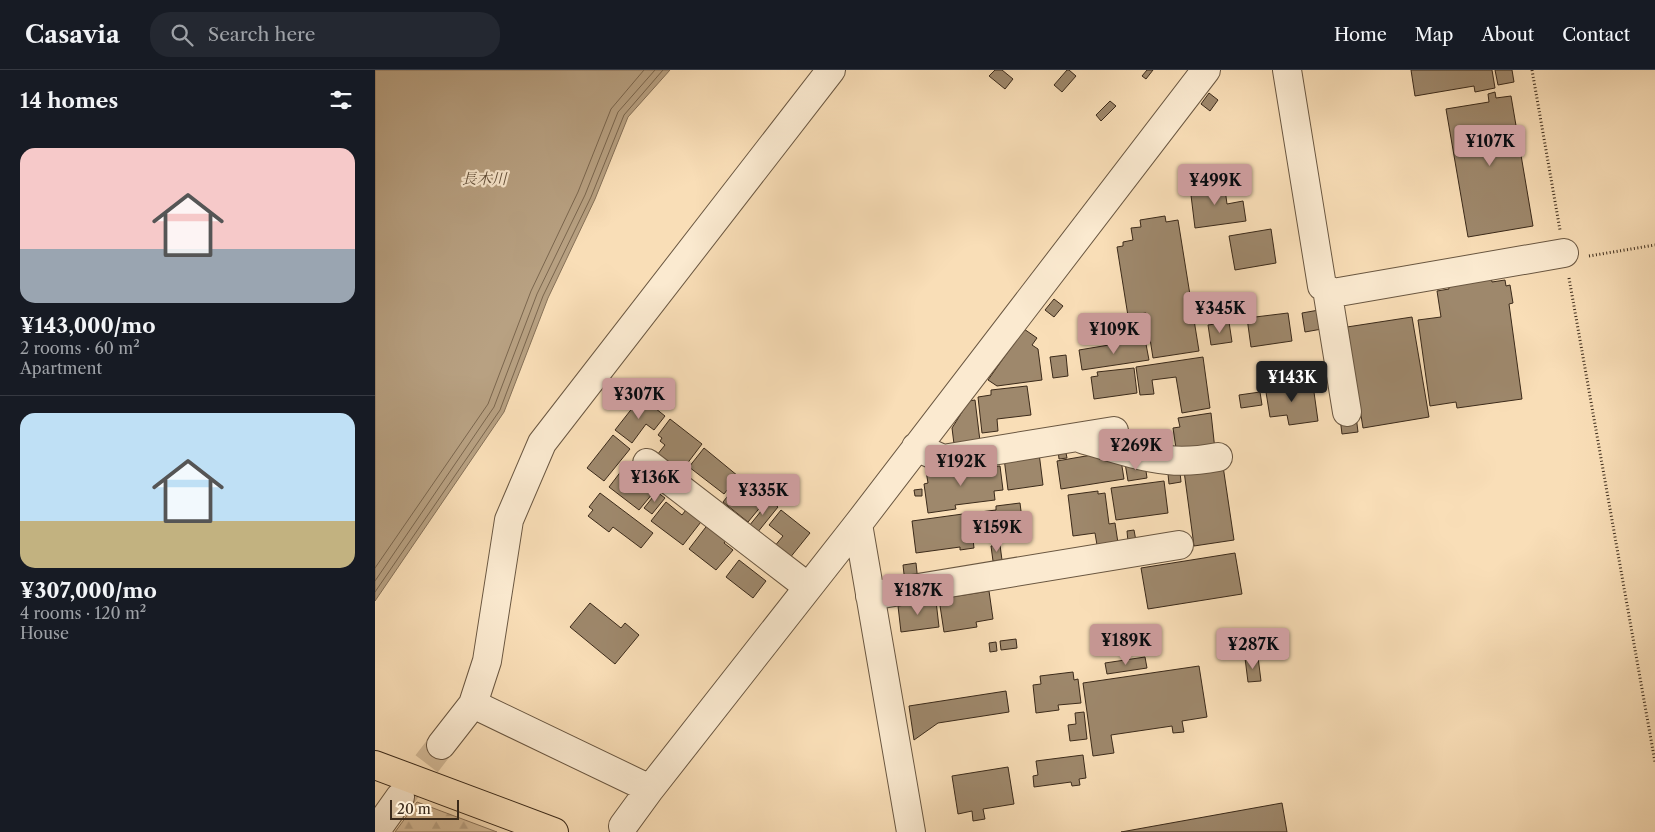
<!DOCTYPE html>
<html lang="en">
<head>
<meta charset="utf-8">
<style>
  :root { --surface:#171b24; --page:#242831; --text:#f1f3f6; --muted:#9ea1a6; --line:#363941; --accent:#c59692 }
  body { margin:0; font-family:"Libre Caslon Text","Noto Serif JP",serif; background:var(--page); color:var(--text); height:100vh; display:flex; flex-direction:column; font-size:19px; white-space:nowrap }
  * { box-sizing:border-box; margin:0 }
  p { font-size:16px; color:var(--muted) }
  .icon { flex:none; width:28px; height:28px; fill:none; stroke:currentColor; stroke-width:2; stroke-linecap:round; stroke-linejoin:round }
  .map { position:relative; flex:1; overflow:hidden }
  .side { display:flex; flex-direction:column; background:var(--surface); width:375px }
  .side>* { flex:none }
  .scale { position:absolute; left:15px; bottom:12px; width:69px; box-sizing:border-box; padding-left:5px; border:2px solid #3b2a1a; border-top:0; font-size:14px; line-height:18px; white-space:nowrap; color:#3b2a1a; -webkit-text-stroke:4px #fbead0; paint-order:stroke }
  .price { position:absolute; translate:-50% -42px; padding:0 11px; border-radius:5px; background:var(--accent); color:#111; font-size:16px; line-height:32px; filter:drop-shadow(0 1px 2px #0008) }
  .price::after { content:''; position:absolute; left:50%; top:30px; width:15px; height:11px; margin-left:-8px; background:inherit; clip-path:polygon(0 0,100% 0,50% 100%) }
  .price.current { background:#222; color:#fff }
  ul { padding:0; list-style:none }
  li { display:grid; align-content:center; gap:10px; height:265px; padding:0 20px }
  li+li { border-top:1px solid var(--line) }
  li span { display:grid; place-items:center; height:155px; border-radius:15px; color:#555 }
  li>.icon { margin-inline-start:auto }
  span .icon { width:90px; height:90px; fill:#fffc; stroke-width:1 }
  li b { font-size:21px }
  h2 { display:flex; justify-content:space-between; align-items:center; height:60px; padding:0 20px; font-size:21px }
  header { display:flex; align-items:center; gap:30px; box-sizing:border-box; height:70px; padding:0 25px; background:var(--surface); border-bottom:1px solid var(--line) }
  header strong { font-size:24px }
  nav { display:flex; gap:28px; margin-inline-start:auto; font-size:18px }
  .search { width:350px; height:45px; background:var(--page); display:flex; align-items:center; gap:12px; box-sizing:border-box; padding:0 18px; border-radius:20px; color:var(--muted); font-size:19px }
  main { display:flex; flex:1; min-height:0 }
  .map>svg:first-child { display:block }
</style>
</head>
<body>
<header>
<strong>Casavia</strong>
<div class="search"><svg class="icon" aria-label="search" viewBox="0 0 24 24"><circle cx="10" cy="10" r="6"/><path d="M15 15l6 6"/></svg>Search here</div>
<nav><a>Home</a><a>Map</a><a>About</a><a>Contact</a></nav>
</header>
<main>
<section class="side">
<h2>14 homes<svg class="icon" aria-label="filters" viewBox="0 0 24 24"><path d="M4 7h16M4 17h16"/><circle cx="9" cy="7" r="2"/><circle cx="15" cy="17" r="2"/></svg></h2>
<ul>
<li><span style="background:linear-gradient(#f6c9c9 65%,#9aa5b1 0)"><svg class="icon" aria-label="home" viewBox="0 0 24 24"><path d="M3 11l9-7 9 7M6 9v11h12V9"/></svg></span><div><b>¥143,000/mo</b><p>2 rooms · 60 m²</p><p>Apartment</p></div></li>
<li><span style="background:linear-gradient(#bfe0f5 70%,#c2b280 0)"><svg class="icon" aria-label="home" viewBox="0 0 24 24"><path d="M3 11l9-7 9 7M6 9v11h12V9"/></svg></span><div><b>¥307,000/mo</b><p>4 rooms · 120 m²</p><p>House</p></div></li>
</ul>
</section>
<div class="map">
<svg width="1280" height="762" viewBox="0 0 1280 762">
  <defs>
    <pattern id="forest-firs" width="22" height="20" patternUnits="userSpaceOnUse" patternTransform="scale(1.25)"><rect width="22" height="20" fill="#d9bf9c"/><path d="M5 1l3.5 6h-7zM16 11l3.5 6h-7z" fill="#bba486"/></pattern>
  </defs>
  <rect width="100%" height="100%" fill="#f9deb7"/>
  <filter id="stains"><feTurbulence type="fractalNoise" baseFrequency=".004" numOctaves="4"/><feColorMatrix values="0 0 0 0 .2 0 0 0 0 .09 0 0 0 0 .02 0 0 0 .5 -.17"/></filter>
  <radialGradient id="worn" r=".72"><stop offset=".6" stop-color="#630" stop-opacity="0"/><stop offset="1" stop-color="#630" stop-opacity=".3"/></radialGradient>
  <!-- forest -->
  <path fill="url(#forest-firs)" stroke="#8a745b" d="M 42,732 L 122,762 L 20,762 Z"/>
  <!-- water -->
  <path fill="#b8a182" stroke="#867158" d="M 0,0 L 295,0 L 253,47 L 220,129 L 173,228 L 129,342 L 0,531 Z"/>
  <g fill="none" stroke-linecap="round" stroke-linejoin="round">
    <!-- shore -->
    <path stroke="#7a664e" stroke-width="1" d="M 0,498 L 113,334 L 156,221 L 203,122 L 236,39 L 269,0
      M 0,511 L 119,337 L 162,224 L 210,125 L 243,42 L 280,0
      M 0,522 L 125,340 L 168,226 L 216,127 L 249,45 L 288,0"/>
  </g>
  <!-- building -->
  <path fill="#9e886c" stroke="#3b2a1a" d="M 620,0 L 627,0 L 638,9 L 630,19 L 614,6 Z
    M 692,0 L 694,0 L 701,6 L 687,22 L 679,15 Z
    M 772,0 L 778,0 L 771,9 L 767,6 Z
    M 1036,0 L 1117,0 L 1120,18 L 1100,22 L 1099,16 L 1040,26 Z
    M 1120,0 L 1137,0 L 1139,12 L 1123,15 Z
    M 1120,22 L 1121,28 L 1136,26 L 1158,156 L 1093,167 L 1071,39 L 1114,32 L 1113,24 Z
    M 834,23 L 843,30 L 835,41 L 826,34 Z
    M 735,31 L 741,36 L 726,51 L 721,45 Z
    M 849,112 L 852,134 L 868,131 L 871,151 L 820,158 L 815,117 Z
    M 790,146 L 791,152 L 803,150 L 824,281 L 778,288 L 771,243 L 753,246 L 742,177 L 748,176 L 748,172 L 758,170 L 756,158 L 766,157 L 765,150 Z
    M 896,159 L 901,193 L 860,200 L 854,166 Z
    M 1116,208 L 1117,212 L 1130,210 L 1131,216 L 1135,215 L 1138,233 L 1134,234 L 1147,329 L 1082,338 L 1081,332 L 1055,336 L 1043,250 L 1066,247 L 1062,221 L 1074,219 L 1073,214 Z
    M 679,229 L 688,236 L 679,247 L 670,240 Z
    M 944,240 L 947,259 L 930,262 L 927,243 Z
    M 913,243 L 917,271 L 876,277 L 872,248 Z
    M 1037,247 L 1054,347 L 988,358 L 972,257 Z
    M 854,252 L 857,272 L 836,275 L 833,255 Z
    M 649,259 L 662,268 L 657,275 L 663,279 L 667,310 L 622,316 L 613,310 Z
    M 770,269 L 774,290 L 707,300 L 704,280 Z
    M 691,285 L 693,306 L 678,308 L 675,287 Z
    M 828,287 L 835,338 L 807,343 L 801,307 L 777,310 L 779,324 L 765,325 L 761,297 Z
    M 759,298 L 762,323 L 719,329 L 716,307 L 723,306 L 722,302 Z
    M 919,311 L 920,318 L 938,315 L 943,351 L 914,355 L 912,345 L 895,347 L 890,316 Z
    M 652,316 L 656,345 L 622,349 L 623,361 L 607,363 L 603,327 L 616,325 L 616,320 Z
    M 885,322 L 887,335 L 866,338 L 864,325 Z
    M 266,327 L 290,346 L 279,360 L 271,354 L 257,373 L 240,360 Z
    M 600,330 L 605,371 L 579,374 L 577,358 L 594,331 Z
    M 836,343 L 840,380 L 802,385 L 798,358 L 805,357 L 803,348 Z
    M 981,346 L 983,362 L 967,364 L 965,348 Z
    M 295,349 L 327,374 L 305,403 L 282,385 L 290,375 L 285,371 L 287,368 L 283,365 Z
    M 238,365 L 255,379 L 229,411 L 212,398 Z
    M 329,378 L 363,406 L 349,424 L 314,397 Z
    M 690,378 L 692,388 L 684,389 L 683,380 Z
    M 734,382 L 746,390 L 749,409 L 686,419 L 682,391 Z
    M 664,383 L 668,415 L 633,420 L 629,388 Z
    M 750,393 L 770,394 L 772,408 L 753,411 Z
    M 615,394 L 615,397 L 625,396 L 628,420 L 619,421 L 620,430 L 580,435 L 581,439 L 553,443 L 549,414 L 553,413 L 551,401 Z
    M 848,396 L 859,470 L 819,476 L 809,401 Z
    M 247,400 L 278,423 L 264,440 L 234,417 Z
    M 805,402 L 806,412 L 794,414 L 793,404 Z
    M 367,408 L 392,429 L 373,452 L 348,432 Z
    M 789,411 L 793,443 L 741,450 L 736,418 Z
    M 547,419 L 547,426 L 540,426 L 539,420 Z
    M 723,421 L 723,424 L 730,423 L 734,454 L 740,453 L 743,473 L 722,475 L 720,463 L 698,466 L 693,425 Z
    M 282,422 L 290,428 L 277,444 L 269,438 Z
    M 225,423 L 278,463 L 266,478 L 238,457 L 234,462 L 213,446 L 218,440 L 214,437 Z
    M 395,430 L 403,437 L 382,463 L 374,456 Z
    M 291,432 L 307,445 L 314,436 L 329,448 L 308,475 L 276,451 Z
    M 645,433 L 649,465 L 608,470 L 605,442 L 621,440 L 621,436 Z
    M 406,440 L 435,463 L 414,489 L 399,477 L 408,466 L 394,455 Z
    M 595,443 L 599,478 L 585,480 L 585,477 L 541,483 L 537,451 Z
    M 334,453 L 352,469 L 349,473 L 358,480 L 341,500 L 314,479 Z
    M 759,460 L 761,471 L 753,472 L 752,461 Z
    M 625,475 L 627,490 L 618,491 L 616,476 Z
    M 860,483 L 867,524 L 773,539 L 766,498 Z
    M 364,490 L 391,511 L 378,528 L 351,507 Z
    M 541,493 L 543,512 L 530,513 L 528,495 Z
    M 614,521 L 618,549 L 601,552 L 602,557 L 569,562 L 564,529 Z
    M 561,531 L 564,557 L 526,562 L 523,536 Z
    M 215,533 L 246,558 L 250,553 L 264,565 L 240,594 L 195,557 Z
    M 641,569 L 642,578 L 626,580 L 625,571 Z
    M 621,572 L 622,581 L 615,582 L 614,573 Z
    M 770,587 L 772,598 L 732,604 L 730,593 Z
    M 883,587 L 886,611 L 873,612 L 870,588 Z
    M 824,596 L 832,647 L 807,651 L 809,662 L 798,663 L 797,656 L 736,665 L 739,683 L 718,686 L 708,613 Z
    M 698,602 L 699,610 L 703,609 L 706,633 L 683,635 L 684,640 L 661,643 L 658,615 L 666,614 L 665,606 Z
    M 631,621 L 634,642 L 563,653 L 539,670 L 534,636 Z
    M 709,642 L 712,669 L 695,671 L 693,655 L 701,654 L 700,643 Z
    M 708,685 L 711,708 L 704,709 L 705,715 L 697,716 L 696,712 L 659,717 L 658,706 L 663,705 L 661,691 Z
    M 633,697 L 639,734 L 608,739 L 610,749 L 598,751 L 597,741 L 583,744 L 577,706 Z
    M 907,733 L 912,762 L 746,762 Z"/>
  <g fill="none" stroke-linecap="round" stroke-linejoin="round">
    <!-- minor-tunnel -->
    <path stroke="#d3ba98" stroke-width="28" stroke-dasharray="28 14" stroke-linecap="butt" d="M 26,727 L 66,675"/>
    <defs>
      <path id="minor" d="M 912,0 L 947,216 L 958,223 L 1189,183
        M 952,219 L 972,342
        M 707,369 C 735,377 764,387 793,390 C 810,392 827,390 843,387
        M 541,377 L 568,389 L 739,361
        M 272,393 L 433,517
        M 483,454 L 536,762
        M 495,526 L 804,475
        M 98,634 L 275,719
        M 66,675 L 98,634 L 112,591 L 134,450 L 167,373 L 456,0
        M 248,756 L 275,719 L 483,454 L 831,0
        M 0,762 L 25,727"/>
      <path id="highway" d="M 0,695 L 179,762"/>
    </defs>
    <!-- minor casing -->
    <use href="#minor" stroke="#6a5741" stroke-width="30"/>
    <!-- highway casing -->
    <use href="#highway" stroke="#3b2a1a" stroke-width="30"/>
    <!-- path -->
    <path stroke="#3b2a1a" stroke-width="3" stroke-dasharray="1 2.5" stroke-linecap="butt" d="M 1157,0 L 1185,160
      M 1214,186 L 1280,175
      M 1194,208 L 1280,692"/>
    <!-- minor -->
    <use href="#minor" stroke="#fbead0" stroke-width="28"/>
    <!-- highway -->
    <use href="#highway" stroke="#f9deb7" stroke-width="28"/>
  </g>
  <g text-anchor="middle" stroke-width="4.5" stroke-linejoin="round" paint-order="stroke">
    <!-- water labels -->
    <g font-size="15" font-style="italic" fill="#604e39" stroke="#fbead0">
      <text x="109" y="114">長木川</text>
    </g>
  </g>
  <rect width="100%" height="100%" filter="url(#stains)"/>
  <rect width="100%" height="100%" fill="url(#worn)"/>
</svg>
<div class="scale">20 m</div>
<b class="price" style="left:1115px;top:97px">¥107K</b>
<b class="price" style="left:840px;top:136px">¥499K</b>
<b class="price" style="left:845px;top:264px">¥345K</b>
<b class="price" style="left:739px;top:285px">¥109K</b>
<b class="price current" style="left:917px;top:333px">¥143K</b>
<b class="price" style="left:264px;top:350px">¥307K</b>
<b class="price" style="left:761px;top:401px">¥269K</b>
<b class="price" style="left:586px;top:417px">¥192K</b>
<b class="price" style="left:280px;top:433px">¥136K</b>
<b class="price" style="left:388px;top:446px">¥335K</b>
<b class="price" style="left:622px;top:483px">¥159K</b>
<b class="price" style="left:543px;top:546px">¥187K</b>
<b class="price" style="left:751px;top:596px">¥189K</b>
<b class="price" style="left:878px;top:600px">¥287K</b>
</div>
</main>
</body>
</html>
